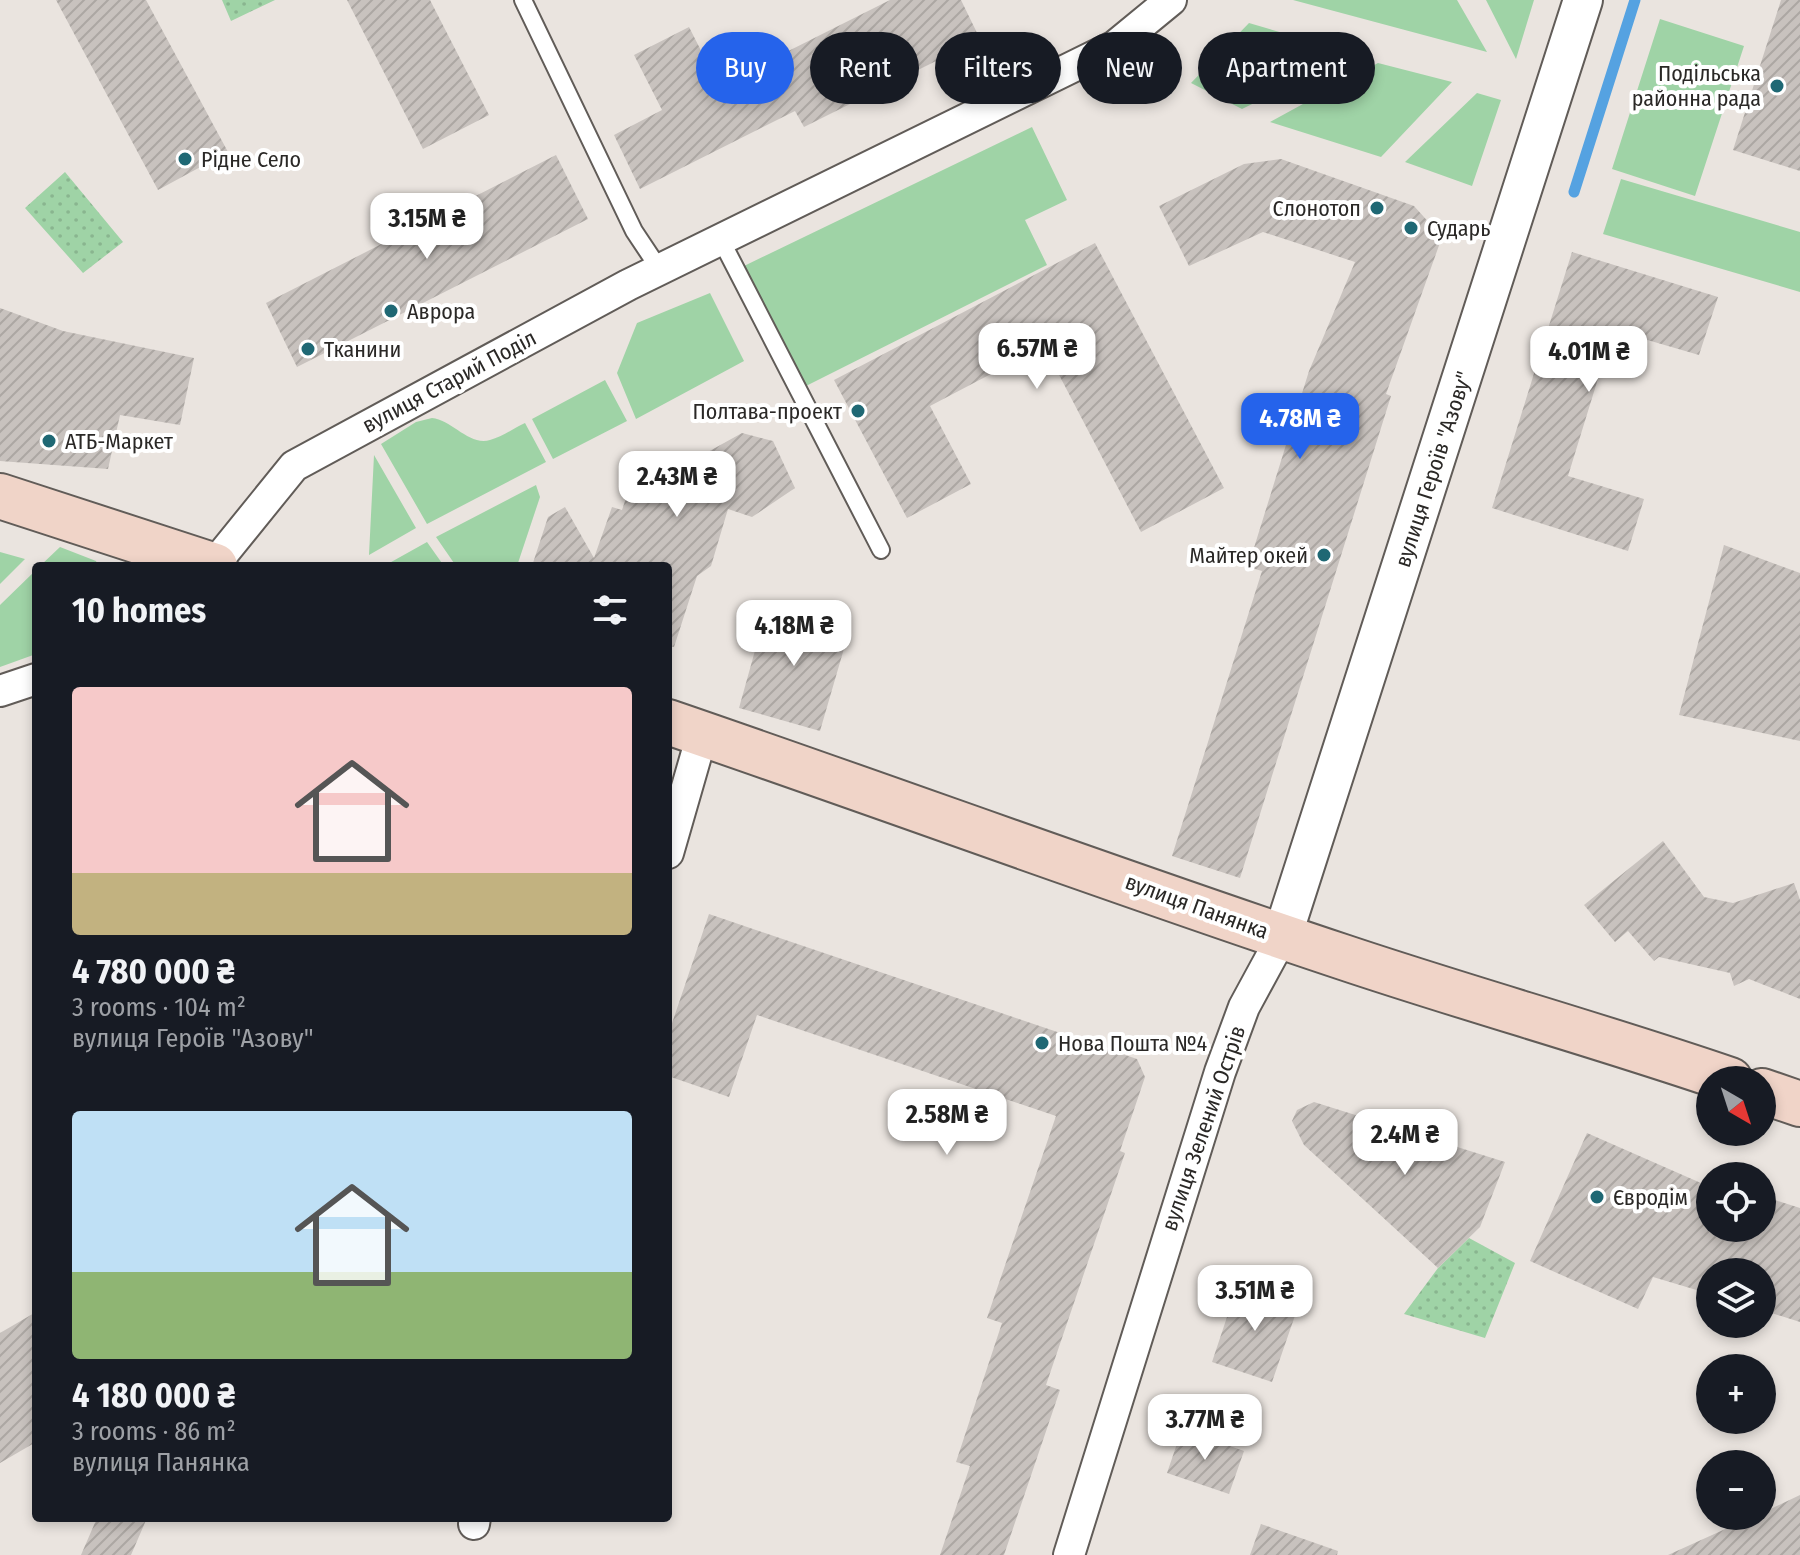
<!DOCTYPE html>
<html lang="en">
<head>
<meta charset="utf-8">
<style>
  :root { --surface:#171b24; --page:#20242c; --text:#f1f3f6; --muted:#9ea1a6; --accent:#2563eb }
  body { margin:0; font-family:"Fira Sans Condensed",sans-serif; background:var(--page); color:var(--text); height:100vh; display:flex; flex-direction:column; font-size:30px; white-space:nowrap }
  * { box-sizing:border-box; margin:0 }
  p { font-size:26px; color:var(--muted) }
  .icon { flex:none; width:44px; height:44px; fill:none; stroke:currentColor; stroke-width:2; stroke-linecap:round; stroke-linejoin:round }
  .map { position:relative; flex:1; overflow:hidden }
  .details { position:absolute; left:32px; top:562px; width:640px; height:960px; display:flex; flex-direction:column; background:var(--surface); border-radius:8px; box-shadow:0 4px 12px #0003 }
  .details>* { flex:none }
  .banner { position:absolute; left:696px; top:32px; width:760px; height:72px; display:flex; gap:16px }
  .needle { width:52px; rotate:141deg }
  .buttons { position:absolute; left:1696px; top:1066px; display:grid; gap:16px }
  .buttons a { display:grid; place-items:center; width:80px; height:80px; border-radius:50%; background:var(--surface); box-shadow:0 4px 12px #0003; font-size:40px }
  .price { position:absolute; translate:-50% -68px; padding:0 18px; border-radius:16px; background:#fff; color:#222; font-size:26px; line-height:52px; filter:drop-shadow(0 2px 4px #0008) }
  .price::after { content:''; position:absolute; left:50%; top:48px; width:24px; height:18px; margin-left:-12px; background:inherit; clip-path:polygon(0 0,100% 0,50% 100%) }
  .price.selected { background:var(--accent); color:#fff }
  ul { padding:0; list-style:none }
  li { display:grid; align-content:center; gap:16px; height:424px; padding:0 40px }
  li span { display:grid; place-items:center; height:248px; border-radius:8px; color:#555 }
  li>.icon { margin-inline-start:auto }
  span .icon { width:144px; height:144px; fill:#fffc; stroke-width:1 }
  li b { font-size:34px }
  h2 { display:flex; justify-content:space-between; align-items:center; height:96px; padding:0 40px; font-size:34px }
  .tag { padding:0 28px; border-radius:36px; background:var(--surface); box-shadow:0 4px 12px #0003; font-size:28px; line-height:72px }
  .tag.selected { background:var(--accent); color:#fff }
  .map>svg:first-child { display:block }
</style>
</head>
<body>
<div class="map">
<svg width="1800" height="1555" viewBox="0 0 1800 1555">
  <defs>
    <pattern id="park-dots" width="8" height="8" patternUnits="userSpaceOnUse" patternTransform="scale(2)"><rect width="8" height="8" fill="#9fd3a6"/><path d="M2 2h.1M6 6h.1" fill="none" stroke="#89b58f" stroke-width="1.8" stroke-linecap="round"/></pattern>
    <pattern id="building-hatch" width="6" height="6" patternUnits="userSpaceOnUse" patternTransform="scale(2)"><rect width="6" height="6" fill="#c8c2be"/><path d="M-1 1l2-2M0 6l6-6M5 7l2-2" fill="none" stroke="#aca7a3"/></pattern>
  </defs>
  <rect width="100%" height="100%" fill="#eae4df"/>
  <!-- grass -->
  <path fill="#9fd3a6" d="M 1293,0 L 1457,0 L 1487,52 Z
    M 1486,0 L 1534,0 L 1516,59 Z
    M 1660,19 L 1744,46 L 1695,196 L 1612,169 Z
    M 1249,23 L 1354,54 L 1242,109 L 1191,83 Z
    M 1378,63 L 1452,82 L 1381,157 L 1270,122 Z
    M 1477,93 L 1501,100 L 1472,186 L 1405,162 Z
    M 1032,127 L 1067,200 L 1025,220 L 1047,265 L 804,387 L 744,266 Z
    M 1621,179 L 1800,232 L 1800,292 L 1603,234 Z
    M 710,293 L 744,361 L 636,419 L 617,373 L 637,323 Z
    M 605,380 L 627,421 L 553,459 L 532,419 Z
    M 432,418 C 452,420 469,446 490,440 C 502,437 514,428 525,423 L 546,462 L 427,524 L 381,444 L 416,422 Z
    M 374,455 L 416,528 L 369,555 Z
    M 536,485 L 540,497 L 517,566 L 456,566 L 436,537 Z
    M 427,542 L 444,566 L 384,566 Z
    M 60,547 L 96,561 L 98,566 L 40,566 Z
    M 0,552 L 25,559 L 0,584 Z
    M 36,570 L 36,654 L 0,667 L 0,605 Z"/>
  <!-- park -->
  <path fill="url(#park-dots)" d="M 222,0 L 275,0 L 231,21 Z
    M 65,172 L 123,242 L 83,273 L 25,208 Z
    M 1469,1238 L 1515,1263 L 1485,1338 L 1404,1314 L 1438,1268 Z"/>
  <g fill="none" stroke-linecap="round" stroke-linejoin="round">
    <!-- stream -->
    <path stroke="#55a2e1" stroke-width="11" d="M 1574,192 L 1635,0"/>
  </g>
  <!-- building -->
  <path fill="url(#building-hatch)" d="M 56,0 L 146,0 L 228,152 L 158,190 Z
    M 347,0 L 430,0 L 489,115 L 423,149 Z
    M 890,0 L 961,0 L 980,39 L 804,127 L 795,111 L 640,189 L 614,135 L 662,110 L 634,55 L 689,27 L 719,86 Z
    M 1781,0 L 1800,0 L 1800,171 L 1733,150 Z
    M 556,155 L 588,219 L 297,367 L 266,303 Z
    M 1281,159 L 1414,206 L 1442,237 L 1386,394 L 1391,396 L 1240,878 L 1172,856 L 1262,571 L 1248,567 L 1309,371 L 1355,262 L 1263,232 L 1189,266 L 1159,206 L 1244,164 Z
    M 1095,243 L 1224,488 L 1141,532 L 1044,346 L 930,406 L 971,484 L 907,518 L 834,380 Z
    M 1572,252 L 1718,297 L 1699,355 L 1613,330 L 1568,476 L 1644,499 L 1628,551 L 1492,508 Z
    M 0,308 L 63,331 L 194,358 L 180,425 L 120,415 L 108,469 L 0,461 Z
    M 742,433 L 773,441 L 795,488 L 752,517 L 728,509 L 711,566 L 697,576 L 674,647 L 668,646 L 668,566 L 532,566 L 548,517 L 565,507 L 594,558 L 612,507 L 622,510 L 629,489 L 653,496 L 661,478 Z
    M 1724,545 L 1800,573 L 1800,741 L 1679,715 Z
    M 768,604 L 850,628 L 820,731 L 739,708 Z
    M 1663,841 L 1704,897 L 1733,903 L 1794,883 L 1800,900 L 1800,999 L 1749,979 L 1734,986 L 1730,973 L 1659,957 L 1654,961 L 1628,931 L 1615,942 L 1584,905 Z
    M 709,914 L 1137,1059 L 1145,1077 L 1120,1151 L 1125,1153 L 1046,1385 L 1060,1390 L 1004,1555 L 940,1555 L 970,1466 L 956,1462 L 1002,1323 L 987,1318 L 1056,1116 L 757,1015 L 729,1097 L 668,1076 L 668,1035 Z
    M 1314,1102 L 1505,1162 L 1480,1227 L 1438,1268 L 1304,1145 L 1292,1121 L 1297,1110 Z
    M 1587,1133 L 1710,1187 L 1710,1228 L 1762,1228 L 1762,1196 L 1800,1208 L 1800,1322 L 1762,1310 L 1762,1272 L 1710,1272 L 1710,1294 L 1653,1277 L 1638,1309 L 1530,1261 Z
    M 1238,1284 L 1299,1304 L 1272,1382 L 1212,1362 Z
    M 36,1312 L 36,1442 L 0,1463 L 0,1333 Z
    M 1182,1429 L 1244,1451 L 1229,1494 L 1167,1473 Z
    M 1800,1495 L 1800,1555 L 1668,1555 L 1754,1516 L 1762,1516 L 1762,1513 Z
    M 97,1518 L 147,1518 L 131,1555 L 81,1555 Z
    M 1261,1524 L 1338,1551 L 1337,1555 L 1250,1555 Z"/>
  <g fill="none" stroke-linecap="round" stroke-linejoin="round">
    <defs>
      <path id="service" d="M 523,0 L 634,231 L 660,270
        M 721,240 L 881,550"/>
      <path id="minor" d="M 213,566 L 294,466 L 628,285 L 1115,46 L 1171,0
        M 0,691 L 36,679
        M 668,853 L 702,735
        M 474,1524 L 475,1518
        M 1069,1555 L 1220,1072 L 1244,1007 L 1282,937"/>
      <path id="tertiary" d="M 1282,937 L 1583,0"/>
      <path id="secondary" d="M 0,496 L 215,566
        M 668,722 C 893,799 1117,882 1343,957 C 1471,1000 1602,1036 1730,1080
        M 1762,1091 L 1800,1104"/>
    </defs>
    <!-- service casing -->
    <use href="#service" stroke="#615c58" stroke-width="20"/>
    <!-- minor casing -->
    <use href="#minor" stroke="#615c58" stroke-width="34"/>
    <!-- tertiary casing -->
    <use href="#tertiary" stroke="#615c58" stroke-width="42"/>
    <!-- secondary casing -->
    <use href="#secondary" stroke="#615c58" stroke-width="48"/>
    <!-- service -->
    <use href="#service" stroke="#fff" stroke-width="16"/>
    <!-- minor -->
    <use href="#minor" stroke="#fff" stroke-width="30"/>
    <!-- tertiary -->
    <use href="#tertiary" stroke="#fff" stroke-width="38"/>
    <!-- secondary -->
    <use href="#secondary" stroke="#f0d4c8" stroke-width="44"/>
  </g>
  <!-- markers -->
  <g fill="#1f6874" stroke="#fff" stroke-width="3">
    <circle cx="1777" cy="86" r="8"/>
    <circle cx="185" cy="159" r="8"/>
    <circle cx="1377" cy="208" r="8"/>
    <circle cx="1411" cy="228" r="8"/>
    <circle cx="391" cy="311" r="8"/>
    <circle cx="308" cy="349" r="8"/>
    <circle cx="858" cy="411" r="8"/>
    <circle cx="49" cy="441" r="8"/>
    <circle cx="1324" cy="555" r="8"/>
    <circle cx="1042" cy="1043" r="8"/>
    <circle cx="1597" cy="1197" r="8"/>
  </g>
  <g text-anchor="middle" stroke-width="8" stroke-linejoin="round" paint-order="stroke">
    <!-- poi labels -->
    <g font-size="22" fill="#2a2826" stroke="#fff" text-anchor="start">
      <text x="1761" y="81" text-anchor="end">Подільська<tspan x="1761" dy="25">районна рада</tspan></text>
      <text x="201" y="167">Рідне Село</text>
      <text x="1361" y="216" text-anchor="end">Слонотоп</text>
      <text x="1427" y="236">Сударь</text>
      <text x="407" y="319">Аврора</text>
      <text x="324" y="357">Тканини</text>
      <text x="842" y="419" text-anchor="end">Полтава-проект</text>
      <text x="65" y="449">АТБ-Маркет</text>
      <text x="1308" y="563" text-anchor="end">Майтер окей</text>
      <text x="1058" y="1051">Нова Пошта №4</text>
      <text x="1613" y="1205">Євродім</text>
    </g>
    <!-- street labels -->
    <g font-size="22" fill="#2a2826" stroke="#fff">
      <text transform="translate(449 381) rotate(-28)" y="8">вулиця Старий Поділ</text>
      <text transform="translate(1433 469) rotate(-72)" y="8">вулиця Героїв "Азову"</text>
      <text transform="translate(1197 906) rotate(20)" y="8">вулиця Панянка</text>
      <text transform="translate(1203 1128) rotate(-71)" y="8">вулиця Зелений Острів</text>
    </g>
  </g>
</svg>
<div class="buttons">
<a><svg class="needle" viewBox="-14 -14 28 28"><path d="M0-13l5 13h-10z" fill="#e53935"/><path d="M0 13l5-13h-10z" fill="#9ea1a6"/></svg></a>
<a><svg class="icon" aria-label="locate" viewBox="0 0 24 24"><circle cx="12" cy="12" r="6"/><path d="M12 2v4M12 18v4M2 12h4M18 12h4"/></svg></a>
<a><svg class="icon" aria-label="layers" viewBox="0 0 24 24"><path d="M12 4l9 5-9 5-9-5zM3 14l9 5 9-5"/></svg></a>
<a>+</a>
<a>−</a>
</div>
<b class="price" style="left:427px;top:261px">3.15M ₴</b>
<b class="price" style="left:1037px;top:391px">6.57M ₴</b>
<b class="price" style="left:1589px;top:394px">4.01M ₴</b>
<b class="price selected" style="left:1300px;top:461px">4.78M ₴</b>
<b class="price" style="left:677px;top:519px">2.43M ₴</b>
<b class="price" style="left:794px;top:668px">4.18M ₴</b>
<b class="price" style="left:947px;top:1157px">2.58M ₴</b>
<b class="price" style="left:1405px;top:1177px">2.4M ₴</b>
<b class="price" style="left:1255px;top:1333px">3.51M ₴</b>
<b class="price" style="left:1205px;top:1462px">3.77M ₴</b>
<div class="banner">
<a class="tag selected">Buy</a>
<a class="tag">Rent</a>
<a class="tag">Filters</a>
<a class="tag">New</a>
<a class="tag">Apartment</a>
</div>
<section class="details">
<h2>10 homes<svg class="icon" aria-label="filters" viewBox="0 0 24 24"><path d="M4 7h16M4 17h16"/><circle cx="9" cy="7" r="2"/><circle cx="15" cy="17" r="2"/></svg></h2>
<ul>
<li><span style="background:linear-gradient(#f6c9c9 75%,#c2b280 0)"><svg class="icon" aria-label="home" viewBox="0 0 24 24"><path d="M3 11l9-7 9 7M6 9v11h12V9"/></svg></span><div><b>4 780 000 ₴</b><p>3 rooms · 104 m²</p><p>вулиця Героїв &quot;Азову&quot;</p></div></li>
<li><span style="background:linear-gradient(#bfe0f5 65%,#8fb573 0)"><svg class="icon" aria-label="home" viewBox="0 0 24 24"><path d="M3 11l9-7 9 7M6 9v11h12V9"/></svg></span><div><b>4 180 000 ₴</b><p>3 rooms · 86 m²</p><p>вулиця Панянка</p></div></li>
</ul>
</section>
</div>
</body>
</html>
